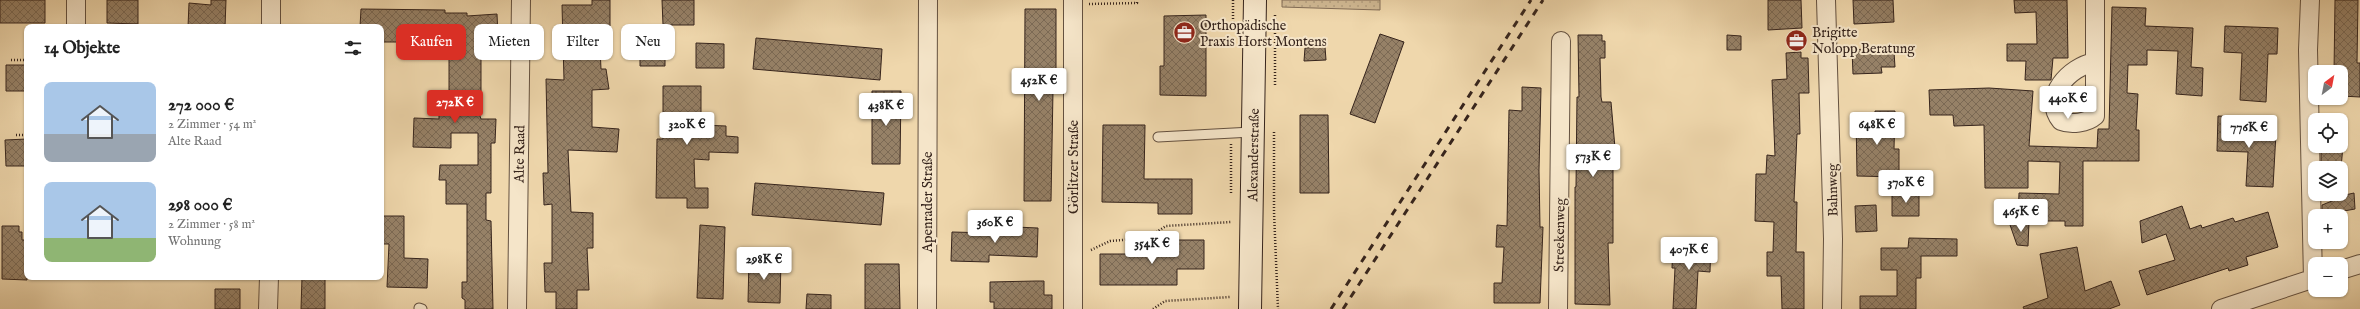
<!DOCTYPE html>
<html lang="de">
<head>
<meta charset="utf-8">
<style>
  :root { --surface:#fff; --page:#f6f6f6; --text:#222; --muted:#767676; --accent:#d93025 }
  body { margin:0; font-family:"IM FELL English",serif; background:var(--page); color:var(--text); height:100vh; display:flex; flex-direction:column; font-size:15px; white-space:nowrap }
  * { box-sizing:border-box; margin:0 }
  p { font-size:13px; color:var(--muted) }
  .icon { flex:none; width:22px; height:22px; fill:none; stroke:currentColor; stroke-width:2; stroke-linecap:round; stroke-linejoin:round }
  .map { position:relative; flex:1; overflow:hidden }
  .panel { position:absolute; left:24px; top:24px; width:360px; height:256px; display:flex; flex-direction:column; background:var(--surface); border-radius:8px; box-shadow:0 1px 3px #0004 }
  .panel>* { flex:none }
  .guide { position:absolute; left:396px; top:24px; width:380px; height:36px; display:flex; gap:8px }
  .needle { width:26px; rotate:32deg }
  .fabs { position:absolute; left:2308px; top:65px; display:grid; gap:8px }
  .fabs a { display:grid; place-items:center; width:40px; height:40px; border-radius:8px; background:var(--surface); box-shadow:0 1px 3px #0004; font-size:20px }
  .price { position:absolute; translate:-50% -34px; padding:0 9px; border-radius:4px; background:#fff; color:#222; font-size:13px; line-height:26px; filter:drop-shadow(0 1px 2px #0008) }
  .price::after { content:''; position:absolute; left:50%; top:24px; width:12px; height:9px; margin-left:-6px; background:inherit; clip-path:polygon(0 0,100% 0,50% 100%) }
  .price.selected { background:var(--accent); color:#fff }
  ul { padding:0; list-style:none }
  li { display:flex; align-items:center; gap:12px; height:100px; padding:0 20px }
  li span { display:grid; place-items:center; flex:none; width:112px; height:80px; border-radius:8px; color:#555 }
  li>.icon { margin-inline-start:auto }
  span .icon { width:48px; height:48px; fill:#fffc; stroke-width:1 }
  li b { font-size:17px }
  h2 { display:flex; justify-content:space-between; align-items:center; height:48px; padding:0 20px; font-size:17px }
  .pill { padding:0 14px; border-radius:8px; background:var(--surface); box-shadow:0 1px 3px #0004; font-size:14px; line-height:36px }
  .pill.selected { background:var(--accent); color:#fff }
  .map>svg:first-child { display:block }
</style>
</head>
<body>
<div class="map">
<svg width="2360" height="309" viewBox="0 0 2360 309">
  <defs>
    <pattern id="park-dots" width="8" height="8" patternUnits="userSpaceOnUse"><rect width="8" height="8" fill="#d0b994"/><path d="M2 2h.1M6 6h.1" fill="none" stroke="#b39f7f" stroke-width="1.8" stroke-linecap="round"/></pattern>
    <pattern id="building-cross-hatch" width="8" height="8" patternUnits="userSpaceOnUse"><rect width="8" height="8" fill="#968167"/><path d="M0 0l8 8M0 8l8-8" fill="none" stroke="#7b6954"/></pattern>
  </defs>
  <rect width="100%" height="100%" fill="#efd7ac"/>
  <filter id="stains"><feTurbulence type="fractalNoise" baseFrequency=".005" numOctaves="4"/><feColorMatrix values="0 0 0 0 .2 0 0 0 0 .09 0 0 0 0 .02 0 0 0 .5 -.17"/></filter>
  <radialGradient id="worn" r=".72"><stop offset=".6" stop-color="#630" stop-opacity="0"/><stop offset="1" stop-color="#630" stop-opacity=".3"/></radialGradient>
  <!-- park -->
  <path fill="url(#park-dots)" stroke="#836e58" d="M 1282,0 L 1380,0 L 1380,10 L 1282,7 Z"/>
  <!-- building -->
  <path fill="url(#building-cross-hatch)" stroke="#36241c" d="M 0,0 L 45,0 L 45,23 L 0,23 Z
    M 107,0 L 138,0 L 138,24 L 107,23 Z
    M 211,0 L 226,0 L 225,27 L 188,27 L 189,3 L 211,5 Z
    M 592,0 L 610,0 L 610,26 L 599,26 L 601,69 L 606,69 L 609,89 L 592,90 L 592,127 L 619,129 L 617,152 L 568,150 L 571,212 L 593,213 L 593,248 L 587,248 L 589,290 L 577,290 L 577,309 L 556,309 L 556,292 L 545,292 L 544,263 L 552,263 L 552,204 L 544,205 L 543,173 L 548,173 L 546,79 L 564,80 L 562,5 L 592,5 Z
    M 662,0 L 694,0 L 694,25 L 663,25 Z
    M 1768,0 L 1801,0 L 1802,28 L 1768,30 Z
    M 1853,0 L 1893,0 L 1894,22 L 1854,24 Z
    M 2014,0 L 2067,0 L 2068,58 L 2053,58 L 2051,80 L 2025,80 L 2026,61 L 2007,61 L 2007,44 L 2037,44 L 2036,12 L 2015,13 Z
    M 2335,0 L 2358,0 L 2357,63 L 2360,63 L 2360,97 L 2341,96 L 2341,72 L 2334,72 Z
    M 2112,7 L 2146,8 L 2145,26 L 2193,28 L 2191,67 L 2203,68 L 2202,96 L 2176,94 L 2178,51 L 2147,50 L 2147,65 L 2128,65 L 2127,93 L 2138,94 L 2136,130 L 2139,130 L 2139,161 L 2083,161 L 2083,226 L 2065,226 L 2065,221 L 2018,221 L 2019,193 L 2059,194 L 2060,162 L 2028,161 L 2028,188 L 1985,188 L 1984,125 L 1954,126 L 1953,115 L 1930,115 L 1929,90 L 1989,88 L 2033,91 L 2029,146 L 2097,148 L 2098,129 L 2109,129 Z
    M 361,9 L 445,10 L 445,13 L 467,13 L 467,16 L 497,14 L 498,36 L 481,37 L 481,93 L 472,93 L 481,119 L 496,119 L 495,143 L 491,143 L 491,193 L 486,193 L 486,220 L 491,221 L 493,309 L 465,309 L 465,300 L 462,298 L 462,282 L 467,282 L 467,204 L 446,204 L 446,180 L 439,180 L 440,165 L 478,165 L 478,133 L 451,133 L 451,148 L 413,147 L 414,118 L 439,119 L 439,114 L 449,114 L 449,47 L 416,46 L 416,42 L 381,42 L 381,27 L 360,27 Z
    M 1025,9 L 1056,9 L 1056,90 L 1053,90 L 1051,201 L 1024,201 Z
    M 1206,15 L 1206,96 L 1160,95 L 1160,66 L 1164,66 L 1164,16 Z
    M 2225,26 L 2278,28 L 2277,54 L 2268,54 L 2266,102 L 2240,100 L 2242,53 L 2224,52 Z
    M 1380,34 L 1404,42 L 1375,123 L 1350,114 Z
    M 1578,35 L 1602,35 L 1602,41 L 1605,41 L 1605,58 L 1600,58 L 1601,97 L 1602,102 L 1611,102 L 1615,148 L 1613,148 L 1613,243 L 1608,243 L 1610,305 L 1575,304 L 1575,187 L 1576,187 L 1577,97 L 1579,97 Z
    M 1727,35 L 1741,36 L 1741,50 L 1727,50 Z
    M 756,38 L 882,49 L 880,80 L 753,69 Z
    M 640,43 L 665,43 L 665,66 L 640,66 Z
    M 696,43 L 724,44 L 724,68 L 696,68 Z
    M 1325,47 L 1326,60 L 1304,61 L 1305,48 Z
    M 1878,48 L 1878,52 L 1894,52 L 1895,67 L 1881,67 L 1882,73 L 1853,74 L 1852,50 Z
    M 1801,52 L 1801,58 L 1808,58 L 1809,93 L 1799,93 L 1800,134 L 1797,134 L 1794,202 L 1797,202 L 1796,252 L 1804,252 L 1804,309 L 1782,309 L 1781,276 L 1767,276 L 1767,252 L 1773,252 L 1774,222 L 1755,221 L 1756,174 L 1766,174 L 1767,155 L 1775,156 L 1772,80 L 1787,79 L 1786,53 Z
    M 6,65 L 27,65 L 27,91 L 6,91 Z
    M 663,86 L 701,86 L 701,125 L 726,126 L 726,136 L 738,137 L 738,153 L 709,152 L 709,160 L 694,159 L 695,188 L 708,188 L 708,208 L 687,208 L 687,198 L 656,198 L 657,139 L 663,139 Z
    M 1522,87 L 1541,88 L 1539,170 L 1540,227 L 1543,227 L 1540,303 L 1494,303 L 1494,283 L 1502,283 L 1504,247 L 1496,247 L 1497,225 L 1507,226 L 1509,110 L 1522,111 Z
    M 872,91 L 901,91 L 900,164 L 872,164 Z
    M 1875,111 L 1895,111 L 1894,149 L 1899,149 L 1899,177 L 1857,176 L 1856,116 L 1875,117 Z
    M 1300,115 L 1328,115 L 1329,193 L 1300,193 Z
    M 2218,116 L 2248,117 L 2247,131 L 2276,133 L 2273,187 L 2246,186 L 2248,152 L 2217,151 Z
    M 1103,125 L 1145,125 L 1144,179 L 1192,179 L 1192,214 L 1158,214 L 1158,203 L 1102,202 Z
    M 27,139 L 27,166 L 6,166 L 5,140 Z
    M 2321,146 L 2343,146 L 2341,168 L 2321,166 Z
    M 755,183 L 884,193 L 881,225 L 752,215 Z
    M 1892,193 L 1919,193 L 1919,216 L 1892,216 Z
    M 2354,193 L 2355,209 L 2344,211 L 2346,216 L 2322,216 L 2322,205 L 2337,199 L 2336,197 Z
    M 1876,205 L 1877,231 L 1856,232 L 1855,206 Z
    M 2182,206 L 2190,229 L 2201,225 L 2202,228 L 2233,218 L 2235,222 L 2268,212 L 2278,247 L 2246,257 L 2248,265 L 2229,271 L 2228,268 L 2147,295 L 2139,271 L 2175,260 L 2166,234 L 2142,243 L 2140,221 Z
    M 381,216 L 404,216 L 404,258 L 428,259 L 427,288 L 387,287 L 389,244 L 381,244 Z
    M 2009,222 L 2029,222 L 2028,246 L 2017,245 Z
    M 700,225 L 725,227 L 723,299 L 697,298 Z
    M 2,226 L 19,226 L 19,232 L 22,232 L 22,240 L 27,240 L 27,280 L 2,279 Z
    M 992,226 L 1038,228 L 1037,257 L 989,255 L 989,262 L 951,261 L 952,232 L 992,233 Z
    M 1909,238 L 1957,239 L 1957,256 L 1921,256 L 1921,278 L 1916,278 L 1916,309 L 1860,309 L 1860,296 L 1897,296 L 1897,270 L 1881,270 L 1881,248 L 1908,248 Z
    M 1169,240 L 1204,240 L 1204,269 L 1177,269 L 1177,285 L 1100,285 L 1100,254 L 1169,254 Z
    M 1677,240 L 1711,241 L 1710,272 L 1698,271 L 1696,309 L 1673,309 L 1675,268 L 1672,268 L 1673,243 L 1677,243 Z
    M 2077,247 L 2085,291 L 2111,281 L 2120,305 L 2109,309 L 2024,309 L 2023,307 L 2048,298 L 2040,254 Z
    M 749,259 L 781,260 L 780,303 L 748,302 Z
    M 865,264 L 899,264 L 900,309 L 865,309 Z
    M 302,277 L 325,277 L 325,309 L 301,309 Z
    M 1036,281 L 1044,281 L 1044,295 L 1052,295 L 1052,309 L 994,309 L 994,302 L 990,302 L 990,282 Z
    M 215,289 L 240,289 L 240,309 L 215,309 Z
    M 807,294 L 831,295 L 831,309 L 806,309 Z"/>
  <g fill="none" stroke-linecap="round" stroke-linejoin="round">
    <defs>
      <path id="service" d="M 1158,137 L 1252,132
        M 419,308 L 422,309"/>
      <path id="minor" d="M 76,0 L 76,27
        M 1826,0 L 1833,239 L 1832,309
        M 2310,0 L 2308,50 L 2313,279
        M 271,27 L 271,0
        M 2094,62 C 2070,67 2041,96 2061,121 C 2071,125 2087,123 2095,116 L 2095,0
        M 2341,270 L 2360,264
        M 268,309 L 269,277
        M 517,309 L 521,0
        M 927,309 L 928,0
        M 1073,309 L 1073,0
        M 1558,309 L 1561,41
        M 2221,309 L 2315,278"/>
      <path id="secondary" d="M 1250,309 L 1255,0"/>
    </defs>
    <!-- service casing -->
    <use href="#service" stroke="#645140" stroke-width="11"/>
    <!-- minor casing -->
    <use href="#minor" stroke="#645140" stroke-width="20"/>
    <!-- secondary casing -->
    <use href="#secondary" stroke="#36241c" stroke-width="24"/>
    <!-- path -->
    <path stroke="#36241c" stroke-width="2.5" stroke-dasharray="1 2" stroke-linecap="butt" d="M 1233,0 L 1233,31
      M 1089,4 L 1137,3 L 1137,0
      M 11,60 L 27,60
      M 1275,85 L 1275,14
      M 1274,132 L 1274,212 L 1278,309
      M 16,135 L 27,135
      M 1231,193 L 1231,144
      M 1091,250 L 1110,241 L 1147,238 L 1166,226 L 1231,222
      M 1153,309 L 1165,301 L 1230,297"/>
    <!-- service -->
    <use href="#service" stroke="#f5e5c9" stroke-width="9"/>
    <!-- minor -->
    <use href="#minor" stroke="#f5e5c9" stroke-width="18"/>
    <!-- secondary -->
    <use href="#secondary" stroke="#f5e5c9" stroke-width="22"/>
    <!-- rail -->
    <path stroke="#36241c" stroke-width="3" stroke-dasharray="7 7" stroke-linecap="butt" d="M 1331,309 L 1531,0
      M 1343,309 L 1543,0"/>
  </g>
  <!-- icons -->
  <defs>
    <symbol id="office-disc" viewBox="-11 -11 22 22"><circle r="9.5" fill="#8f2418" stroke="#f5e5c9"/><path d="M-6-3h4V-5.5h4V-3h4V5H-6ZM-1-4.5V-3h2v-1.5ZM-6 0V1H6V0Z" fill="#fff"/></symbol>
  </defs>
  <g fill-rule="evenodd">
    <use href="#office-disc" x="1172" y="20" width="25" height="25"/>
    <use href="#office-disc" x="1784" y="28" width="25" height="25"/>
  </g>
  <g text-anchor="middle" stroke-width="4" stroke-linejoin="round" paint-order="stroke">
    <!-- poi labels -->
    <g font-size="14" fill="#36241c" stroke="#f5e5c9" text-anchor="start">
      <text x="1200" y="30">Orthopädische<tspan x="1200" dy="16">Praxis Horst Montens</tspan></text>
      <text x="1812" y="37">Brigitte<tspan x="1812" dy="16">Nolopp Beratung</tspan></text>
    </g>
    <!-- street labels -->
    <g font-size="14" fill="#36241c" stroke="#f5e5c9">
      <text transform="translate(519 154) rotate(-89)" y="5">Alte Raad</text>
      <text transform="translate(1253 155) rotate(-89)" y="5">Alexanderstraße</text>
      <text transform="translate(1073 167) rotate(-90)" y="5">Görlitzer Straße</text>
      <text transform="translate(1832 190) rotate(-91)" y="5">Bahnweg</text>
      <text transform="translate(927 202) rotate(-90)" y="5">Apenrader Straße</text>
      <text transform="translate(1559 235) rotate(-89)" y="5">Streekenweg</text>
    </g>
  </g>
  <rect width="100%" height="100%" filter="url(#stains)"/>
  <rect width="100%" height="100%" fill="url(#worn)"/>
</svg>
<div class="fabs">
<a><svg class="needle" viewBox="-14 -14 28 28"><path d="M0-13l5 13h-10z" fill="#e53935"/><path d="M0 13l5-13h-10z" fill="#767676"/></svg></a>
<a><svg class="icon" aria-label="locate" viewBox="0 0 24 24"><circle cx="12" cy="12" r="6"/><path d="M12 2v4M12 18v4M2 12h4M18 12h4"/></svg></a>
<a><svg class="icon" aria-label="layers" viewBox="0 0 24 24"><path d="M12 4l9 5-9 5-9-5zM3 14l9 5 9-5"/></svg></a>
<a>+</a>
<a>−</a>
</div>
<b class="price" style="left:1039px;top:102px">452K €</b>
<b class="price" style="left:2068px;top:120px">440K €</b>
<b class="price selected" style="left:455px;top:124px">272K €</b>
<b class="price" style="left:886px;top:127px">438K €</b>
<b class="price" style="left:687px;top:146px">320K €</b>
<b class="price" style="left:1877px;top:146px">648K €</b>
<b class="price" style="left:2249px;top:149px">776K €</b>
<b class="price" style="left:1593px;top:178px">573K €</b>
<b class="price" style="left:1906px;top:204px">370K €</b>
<b class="price" style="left:2021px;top:233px">465K €</b>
<b class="price" style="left:995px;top:244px">360K €</b>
<b class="price" style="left:1152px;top:265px">354K €</b>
<b class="price" style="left:1689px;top:271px">407K €</b>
<b class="price" style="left:764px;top:281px">298K €</b>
<div class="guide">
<a class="pill selected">Kaufen</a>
<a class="pill">Mieten</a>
<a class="pill">Filter</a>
<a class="pill">Neu</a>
</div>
<section class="panel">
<h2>14 Objekte<svg class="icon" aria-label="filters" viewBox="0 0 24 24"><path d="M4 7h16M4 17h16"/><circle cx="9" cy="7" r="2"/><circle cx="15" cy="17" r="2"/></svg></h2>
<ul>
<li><span style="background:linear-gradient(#a9c7e8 65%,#9aa5b1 0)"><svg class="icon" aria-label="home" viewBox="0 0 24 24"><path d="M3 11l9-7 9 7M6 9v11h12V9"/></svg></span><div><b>272 000 €</b><p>2 Zimmer · 54 m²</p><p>Alte Raad</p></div></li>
<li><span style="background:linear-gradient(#a9c7e8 70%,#8fb573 0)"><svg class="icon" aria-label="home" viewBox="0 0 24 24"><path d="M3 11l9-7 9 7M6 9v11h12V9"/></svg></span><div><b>298 000 €</b><p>2 Zimmer · 58 m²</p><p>Wohnung</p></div></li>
</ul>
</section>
</div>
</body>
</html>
